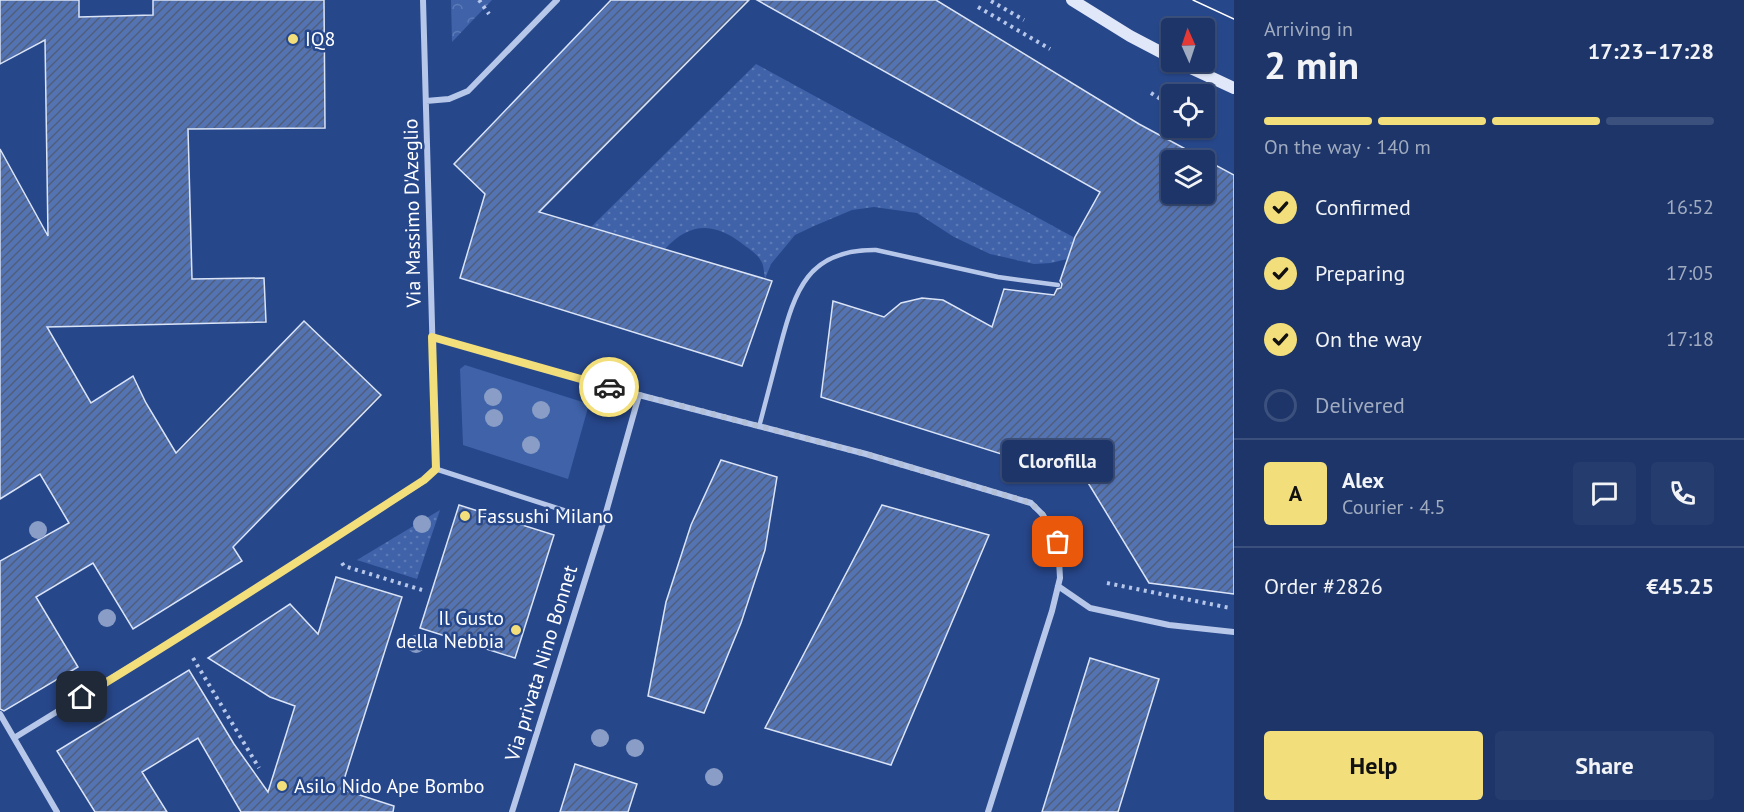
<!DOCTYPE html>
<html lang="en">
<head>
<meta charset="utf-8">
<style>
	body { margin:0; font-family:"PT Sans",sans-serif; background:#253d6e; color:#f1f3f6; height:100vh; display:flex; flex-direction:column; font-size:22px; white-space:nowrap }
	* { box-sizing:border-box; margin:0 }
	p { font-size:20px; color:#a0abc0 }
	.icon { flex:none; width:33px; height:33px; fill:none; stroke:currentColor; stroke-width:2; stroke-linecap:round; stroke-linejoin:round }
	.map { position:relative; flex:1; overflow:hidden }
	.details { display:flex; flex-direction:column; background:#1d3568; width:510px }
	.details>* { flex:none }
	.needle { width:39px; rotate:357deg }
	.controls { position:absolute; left:1161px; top:18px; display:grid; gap:12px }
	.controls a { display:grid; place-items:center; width:54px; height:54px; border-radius:6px; background:#1d3568; box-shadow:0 2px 4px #0004,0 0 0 2px #3b507c; font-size:30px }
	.pin { position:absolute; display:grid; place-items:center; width:51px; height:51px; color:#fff; margin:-26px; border-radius:12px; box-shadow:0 3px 9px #0006 }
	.courier { position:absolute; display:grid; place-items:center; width:60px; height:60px; margin:-30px; border:4px solid #f2de7b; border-radius:50%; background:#fff; color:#222; box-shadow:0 2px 8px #0007 }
	.bubble { position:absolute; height:42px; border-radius:6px; background:#1d3568; box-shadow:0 2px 4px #0004,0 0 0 2px #3b507c; font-size:20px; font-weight:800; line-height:42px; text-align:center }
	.summary em { font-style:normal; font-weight:800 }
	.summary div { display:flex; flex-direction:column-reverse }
	.summary { display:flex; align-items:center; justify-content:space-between; height:102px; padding:0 30px }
	h1 { font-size:39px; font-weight:800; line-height:45px }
	.bar { display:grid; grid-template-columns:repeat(4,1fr); gap:9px 6px; align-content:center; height:72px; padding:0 30px }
	.bar i { height:8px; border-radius:4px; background:#3b507c }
	.bar .on { background:#f2de7b }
	.bar p { grid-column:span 4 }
	.line { display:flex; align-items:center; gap:15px; padding:0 30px; border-top:2px solid #3b507c }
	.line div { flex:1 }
	.round { display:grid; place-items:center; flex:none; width:63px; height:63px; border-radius:6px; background:#253d6e }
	ol { padding:0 30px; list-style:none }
	li { display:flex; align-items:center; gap:18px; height:66px }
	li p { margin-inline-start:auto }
	li .icon { padding:6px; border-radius:50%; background:#f2de7b; color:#111; stroke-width:4 }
	li:last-child { color:#a0abc0 }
	li i { width:33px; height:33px; border:3px solid #3b507c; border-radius:50% }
	.action { display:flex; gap:12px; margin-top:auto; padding:12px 30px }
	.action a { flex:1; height:69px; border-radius:6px; background:#f2de7b; color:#111; font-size:24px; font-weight:800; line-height:69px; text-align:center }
	.action a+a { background:#253d6e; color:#f1f3f6 }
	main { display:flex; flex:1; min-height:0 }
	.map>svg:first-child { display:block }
	.grass { fill:#3f62a9 }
	.park { fill:url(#park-crowns) }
	.garden { fill:url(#garden-dots) }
	.building { fill:url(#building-hatch); stroke:#dae4f7; stroke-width:1.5; fill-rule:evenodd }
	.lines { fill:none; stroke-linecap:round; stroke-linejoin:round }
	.path { stroke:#b6c7e9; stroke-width:4; stroke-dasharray:3 4.5; stroke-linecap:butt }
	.service { stroke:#b6c7e9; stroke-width:4.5 }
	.pedestrian { stroke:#b6c7e9; stroke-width:5 }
	.minor { stroke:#b6c7e9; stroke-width:6 }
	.secondary { stroke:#e0e7f8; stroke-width:12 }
	.tram { stroke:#fff; stroke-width:1.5 }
	.tree { fill:#899dc6 }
	.done { stroke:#b3bfd6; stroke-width:6; stroke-dasharray:0 10.8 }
	.route { stroke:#f2de7b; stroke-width:8 }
	.poi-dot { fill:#f2de7b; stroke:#27478b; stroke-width:2 }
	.labels { text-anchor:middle; stroke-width:5; stroke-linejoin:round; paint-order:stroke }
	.poi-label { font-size:20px; fill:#fff; stroke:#27478b; text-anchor:start }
	.street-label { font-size:20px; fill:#fff; stroke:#27478b }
</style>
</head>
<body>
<main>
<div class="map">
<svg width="1234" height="812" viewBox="0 0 1234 812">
	<defs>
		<pattern id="park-crowns" width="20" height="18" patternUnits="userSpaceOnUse" patternTransform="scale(1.5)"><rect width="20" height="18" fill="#3f62a9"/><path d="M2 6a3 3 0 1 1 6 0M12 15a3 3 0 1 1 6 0" fill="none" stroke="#5c7ab6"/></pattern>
		<pattern id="garden-dots" width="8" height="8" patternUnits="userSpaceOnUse" patternTransform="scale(1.5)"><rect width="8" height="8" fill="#3f62a9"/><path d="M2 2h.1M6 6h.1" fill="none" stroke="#5c7ab6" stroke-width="1.8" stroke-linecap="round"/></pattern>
		<pattern id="building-hatch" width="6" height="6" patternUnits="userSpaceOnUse" patternTransform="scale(1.5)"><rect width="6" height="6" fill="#5473b3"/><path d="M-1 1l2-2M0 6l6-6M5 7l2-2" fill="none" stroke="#505e7a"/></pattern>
	</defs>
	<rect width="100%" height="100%" fill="#27478b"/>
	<path class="grass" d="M 465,365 L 589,404 L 568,479 L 463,445 L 460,369 Z"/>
	<path class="park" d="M 451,0 L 492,0 L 452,42 Z"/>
	<path class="garden" d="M 756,64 L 1075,238 L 1067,259 L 1051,263 L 1034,264 L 990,254 L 954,237 L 917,213 L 874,207 L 852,210 L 814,226 L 795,235 L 771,264 L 765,279 C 764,274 764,265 761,261 C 757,253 746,247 740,242 C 712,222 689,223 665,249 L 591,227 Z
		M 440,510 L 417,579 L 357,560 Z"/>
	<path class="building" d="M 0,0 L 79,0 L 79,17 L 153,15 L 153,0 L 324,0 L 325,128 L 188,129 L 192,279 L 264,278 L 266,322 L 47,327 L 91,403 L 133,376 L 146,403 L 176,453 L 304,321 L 381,395 L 233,547 L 242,561 L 133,629 L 93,563 L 36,597 L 78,667 L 4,711 L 0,709 L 0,561 L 69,523 L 40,474 L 0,499 L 0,149 L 48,236 L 45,40 L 0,64 Z
		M 611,0 L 749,0 L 539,212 L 772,281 L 742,366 L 460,278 L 485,194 L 454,164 Z
		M 757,0 L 936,0 L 1139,124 L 1234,175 L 1234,594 L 1149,583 L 1087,481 L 821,397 L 833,301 L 884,317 L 901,303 L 922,298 L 943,300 L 992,327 L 1004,289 L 1054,295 L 1057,289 L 1061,288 L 1062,284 L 1060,281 L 1075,237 L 1100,192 ZM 1172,160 L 1204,160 L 1204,194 L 1172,194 Z
		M 721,460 L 777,477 L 765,550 L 741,623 L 704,713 L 648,696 L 666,602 L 691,525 Z
		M 459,505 L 554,535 L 515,658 L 420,628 Z
		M 882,505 L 989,535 L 891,765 L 765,728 Z
		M 336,577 L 402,597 L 341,789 L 394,806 L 393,812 L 241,812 L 198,738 L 142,772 L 167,812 L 95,812 L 57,751 L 189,670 L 234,744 L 268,792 L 295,706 L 270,697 L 208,658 L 290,604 L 318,634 Z
		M 1090,658 L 1159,679 L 1118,812 L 1042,812 Z
		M 575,764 L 637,784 L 628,812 L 560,812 Z"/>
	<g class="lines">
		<path class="path" d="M 479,0 L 489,14
			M 991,1 L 1024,20
			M 978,7 L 1050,49
			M 1151,93 L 1172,106
			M 342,563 L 344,566 L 422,590
			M 1107,583 L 1230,608
			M 193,658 L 259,768"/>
		<path class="service" d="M 759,427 C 766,400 773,373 780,347 C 795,290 808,249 876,250 L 998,277 L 1058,285"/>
		<path class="pedestrian" d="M 436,469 L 603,523"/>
		<path class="minor" d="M 426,101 L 449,99 L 468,91 L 557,0
			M 432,337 L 639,395 L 866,454 L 1031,503 L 1043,515 L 1058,542 L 1060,578 L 1052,611 L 988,812
			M 1058,586 L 1090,608 L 1169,625 L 1234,632
			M 0,714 L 57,812
			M 14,738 L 192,629 L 425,480 L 436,469 L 423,0
			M 512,812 L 603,523 L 639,395"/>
		<path class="secondary" d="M 1072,0 L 1130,36 L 1172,58
			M 1178,62 L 1234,88"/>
		<path class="tram" d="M 1193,0 L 1234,19"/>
	</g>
	<g class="tree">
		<circle cx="493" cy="397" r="9"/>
		<circle cx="541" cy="410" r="9"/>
		<circle cx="494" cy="418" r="9"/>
		<circle cx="531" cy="445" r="9"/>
		<circle cx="422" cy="524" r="9"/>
		<circle cx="38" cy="530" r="9"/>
		<circle cx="107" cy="618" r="9"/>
		<circle cx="416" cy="644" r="9"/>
		<circle cx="600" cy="738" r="9"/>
		<circle cx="635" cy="748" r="9"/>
		<circle cx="714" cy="777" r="9"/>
	</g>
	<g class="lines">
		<path class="done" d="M 609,387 L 866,454 L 1031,503 L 1043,515 L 1058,542"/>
		<path class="route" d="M 82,697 C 198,627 311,553 424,480 L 436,469 L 432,337 L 609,387"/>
	</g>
	<g class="poi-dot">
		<circle cx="293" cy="39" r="6"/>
		<circle cx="465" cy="516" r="6"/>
		<circle cx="516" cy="630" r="6"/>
		<circle cx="282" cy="786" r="6"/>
	</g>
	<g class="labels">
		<g class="poi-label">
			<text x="305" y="46">IQ8</text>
			<text x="477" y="523">Fassushi Milano</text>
			<text x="504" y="625" text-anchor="end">Il Gusto<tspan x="504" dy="23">della Nebbia</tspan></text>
			<text x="294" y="793">Asilo Nido Ape Bombo</text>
		</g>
		<g class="street-label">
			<text transform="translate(412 213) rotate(-91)" y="7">Via Massimo D'Azeglio</text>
			<text transform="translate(541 663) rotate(-73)" y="7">Via privata Nino Bonnet</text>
		</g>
	</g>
</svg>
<div class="controls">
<a><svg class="needle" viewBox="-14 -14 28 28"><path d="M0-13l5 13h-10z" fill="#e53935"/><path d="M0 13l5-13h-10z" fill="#a0abc0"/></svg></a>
<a><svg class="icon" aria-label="locate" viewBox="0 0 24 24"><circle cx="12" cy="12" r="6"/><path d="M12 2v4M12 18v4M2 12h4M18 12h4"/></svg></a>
<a><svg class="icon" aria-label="layers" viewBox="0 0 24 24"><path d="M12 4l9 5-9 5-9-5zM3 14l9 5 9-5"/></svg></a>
</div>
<div class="pin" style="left:1058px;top:542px;background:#ea580c"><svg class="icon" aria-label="bag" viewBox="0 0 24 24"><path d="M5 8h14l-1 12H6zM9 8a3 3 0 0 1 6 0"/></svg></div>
<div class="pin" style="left:82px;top:697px;background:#1f2937"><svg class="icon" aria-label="home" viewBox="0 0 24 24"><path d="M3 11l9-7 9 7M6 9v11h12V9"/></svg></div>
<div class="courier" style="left:609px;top:387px"><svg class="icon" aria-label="car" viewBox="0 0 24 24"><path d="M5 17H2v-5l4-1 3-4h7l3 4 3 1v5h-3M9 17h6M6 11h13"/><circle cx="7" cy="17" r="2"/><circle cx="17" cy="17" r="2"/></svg></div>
<div class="bubble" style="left:1002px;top:440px;width:111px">Clorofilla</div>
</div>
<section class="details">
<div class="summary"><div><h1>2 min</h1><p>Arriving in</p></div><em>17:23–17:28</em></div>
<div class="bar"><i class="on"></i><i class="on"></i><i class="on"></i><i></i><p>On the way · 140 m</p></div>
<ol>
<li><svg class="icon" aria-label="check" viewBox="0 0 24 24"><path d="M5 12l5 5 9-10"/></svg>Confirmed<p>16:52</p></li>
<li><svg class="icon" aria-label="check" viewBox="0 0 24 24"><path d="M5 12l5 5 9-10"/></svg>Preparing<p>17:05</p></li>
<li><svg class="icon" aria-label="check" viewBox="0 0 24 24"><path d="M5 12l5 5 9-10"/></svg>On the way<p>17:18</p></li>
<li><i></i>Delivered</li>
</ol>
<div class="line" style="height:108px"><b class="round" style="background:#f2de7b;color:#111">A</b><div><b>Alex</b><p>Courier · 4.5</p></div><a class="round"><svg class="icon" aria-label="chat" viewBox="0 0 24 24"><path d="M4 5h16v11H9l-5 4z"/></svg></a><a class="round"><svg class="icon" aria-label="phone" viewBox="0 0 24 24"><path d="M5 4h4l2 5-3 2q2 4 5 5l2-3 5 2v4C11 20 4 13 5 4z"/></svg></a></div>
<div class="line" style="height:78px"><div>Order #2826</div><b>€45.25</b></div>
<div class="action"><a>Help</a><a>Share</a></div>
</section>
</main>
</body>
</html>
